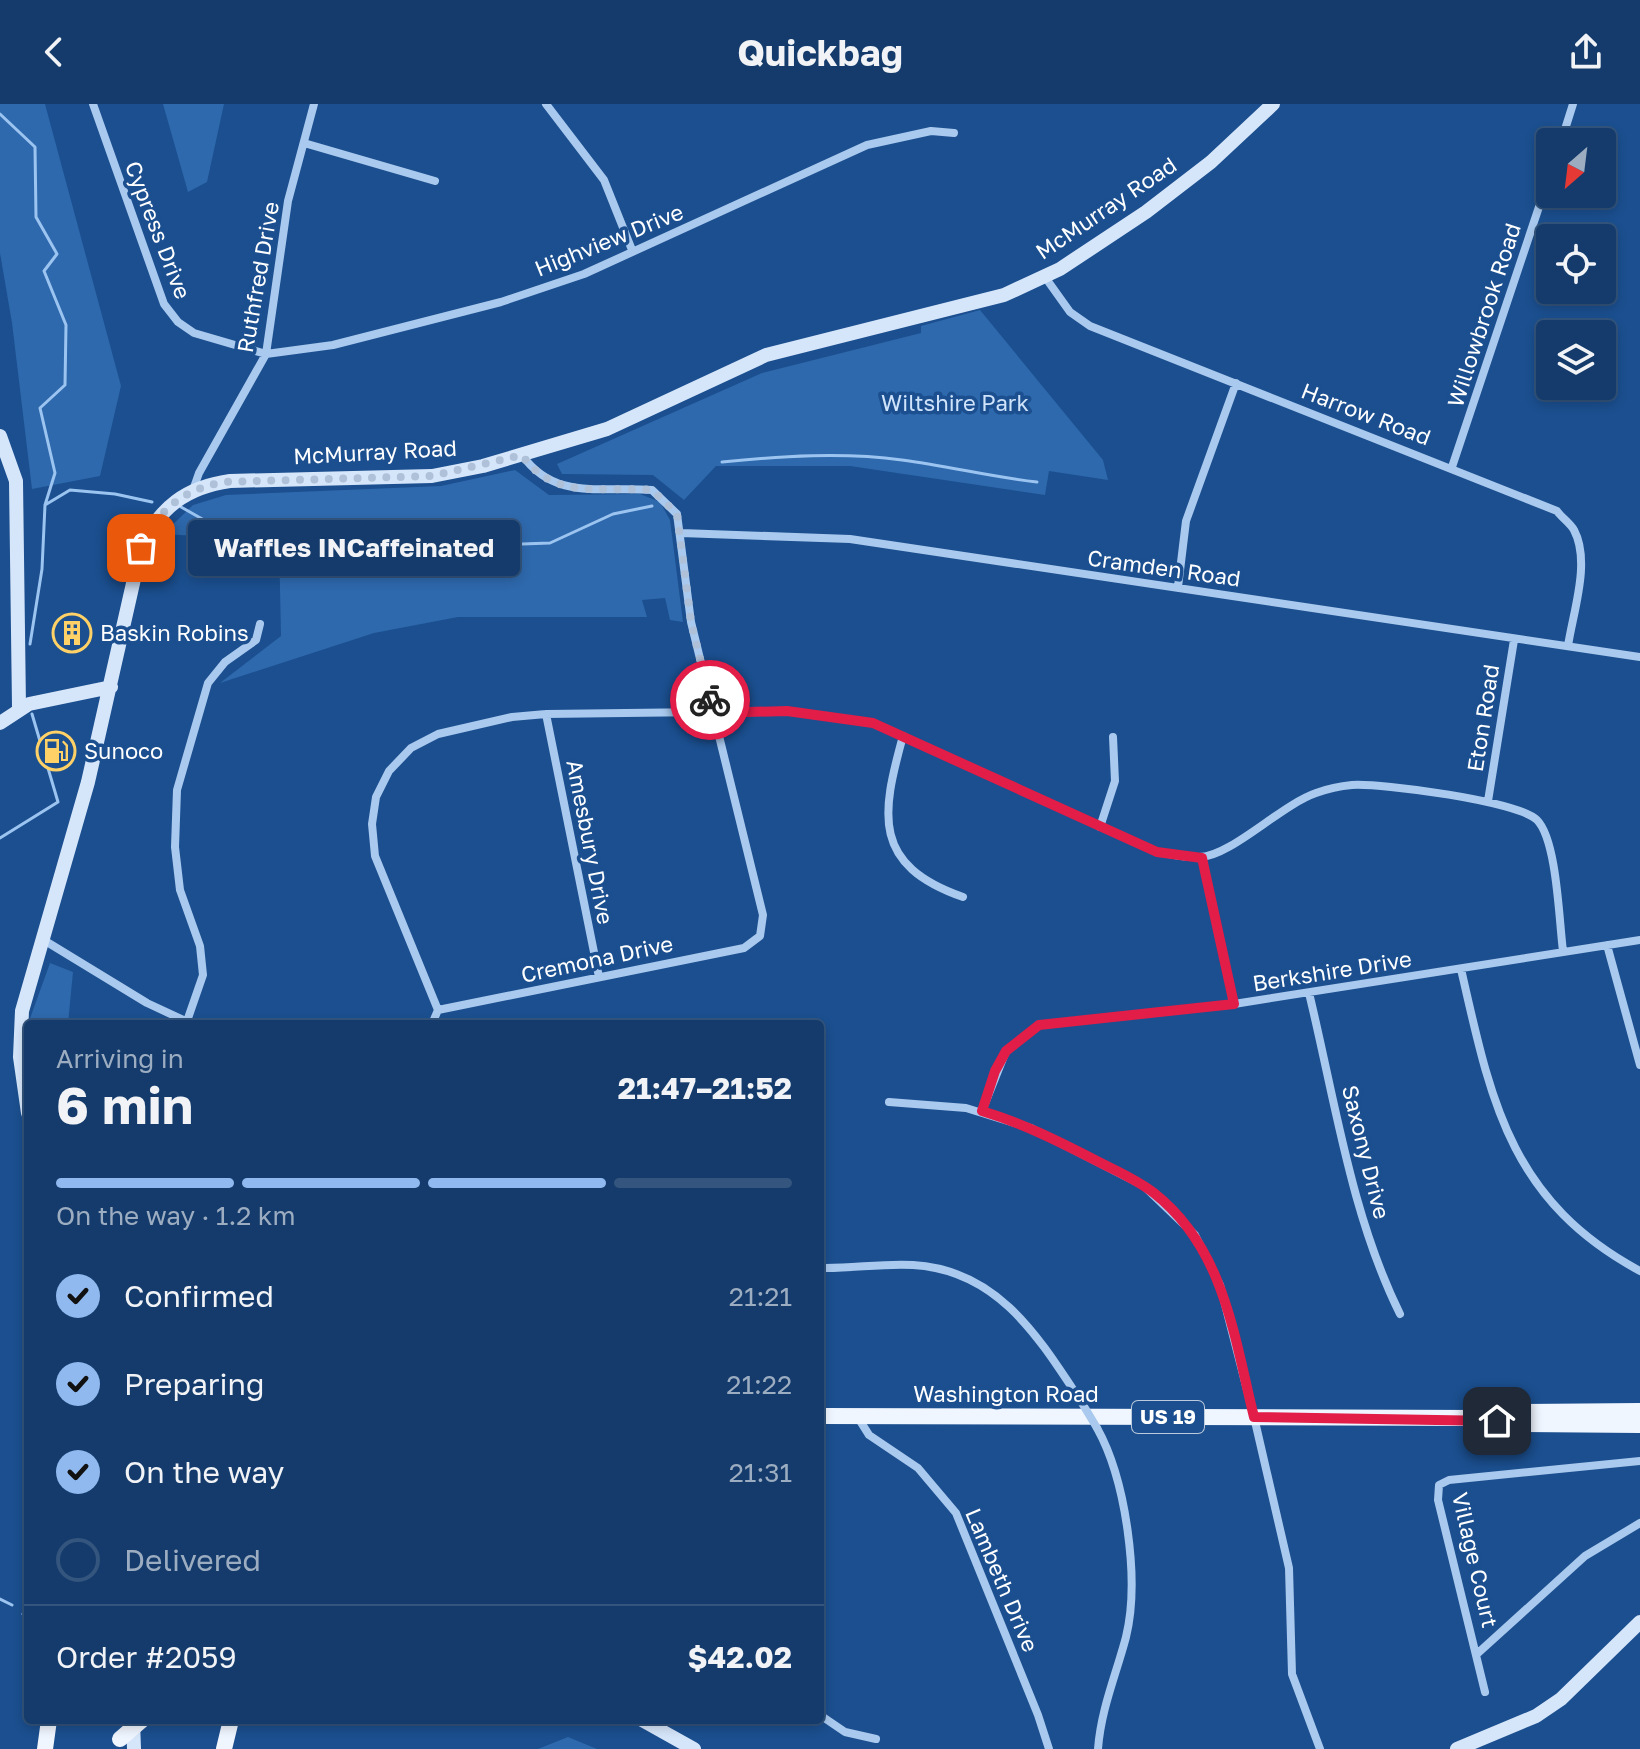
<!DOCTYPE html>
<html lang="en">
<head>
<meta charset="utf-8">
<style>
	body { margin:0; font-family:"Golos Text",sans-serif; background:#214673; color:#f1f3f6; height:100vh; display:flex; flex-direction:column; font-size:30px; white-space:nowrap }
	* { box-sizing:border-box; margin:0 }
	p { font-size:26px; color:#9dadc1 }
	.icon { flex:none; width:44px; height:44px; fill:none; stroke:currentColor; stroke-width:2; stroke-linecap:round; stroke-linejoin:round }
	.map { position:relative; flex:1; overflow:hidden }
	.drawer { position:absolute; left:24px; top:916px; width:800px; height:704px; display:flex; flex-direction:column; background:#143b6b; border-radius:8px; box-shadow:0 4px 12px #0003,0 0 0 2px #33557e }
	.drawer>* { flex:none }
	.needle { width:52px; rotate:208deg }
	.tools { position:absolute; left:1536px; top:24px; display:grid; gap:16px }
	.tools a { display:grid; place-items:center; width:80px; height:80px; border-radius:8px; background:#143b6b; box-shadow:0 4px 12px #0003,0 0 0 2px #33557e; font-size:40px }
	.pin { position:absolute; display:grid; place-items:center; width:68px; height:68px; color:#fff; margin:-34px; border-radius:16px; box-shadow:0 4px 12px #0006 }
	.courier { position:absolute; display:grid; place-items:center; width:80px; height:80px; margin:-40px; border:6px solid #e11d48; border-radius:50%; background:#fff; color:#222; box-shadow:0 2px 10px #0007 }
	.bubble { position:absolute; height:56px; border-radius:8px; background:#143b6b; box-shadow:0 4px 12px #0003,0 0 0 2px #33557e; font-size:26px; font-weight:700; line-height:56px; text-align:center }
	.head em { font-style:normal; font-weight:700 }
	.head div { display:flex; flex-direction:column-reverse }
	.head { display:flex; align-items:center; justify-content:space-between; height:136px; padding:0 32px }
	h1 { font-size:52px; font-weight:700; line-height:60px }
	.bar { display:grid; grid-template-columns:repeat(4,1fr); gap:12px 8px; align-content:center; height:96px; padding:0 32px }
	.bar i { height:10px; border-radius:6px; background:#33557e }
	.bar .active { background:#90b9f0 }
	.bar p { grid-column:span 4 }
	.line { display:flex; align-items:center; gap:20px; padding:0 32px; border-top:2px solid #33557e }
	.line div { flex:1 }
	ol { padding:0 32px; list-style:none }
	li { display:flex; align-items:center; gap:24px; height:88px }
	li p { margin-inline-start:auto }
	li .icon { padding:8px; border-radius:50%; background:#90b9f0; color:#111; stroke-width:4 }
	li:last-child { color:#9dadc1 }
	li i { width:44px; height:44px; border:4px solid #33557e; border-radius:50% }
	header { display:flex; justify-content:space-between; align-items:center; height:104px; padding:0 32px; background:#143b6b; font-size:36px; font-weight:700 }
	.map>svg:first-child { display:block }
	.green { fill:#2e69ad }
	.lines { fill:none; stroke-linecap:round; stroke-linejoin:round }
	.stream { stroke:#9cc4f0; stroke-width:3 }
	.street { stroke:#a9c9ee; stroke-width:8 }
	.secondary { stroke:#d6e6fa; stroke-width:14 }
	.primary { stroke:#f0f6ff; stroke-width:16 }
	.street-bridge { stroke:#a9c9ee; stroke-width:8 }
	.primary-bridge { stroke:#f0f6ff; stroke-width:16 }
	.done { stroke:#afc1d8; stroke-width:8; stroke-dasharray:0 14.4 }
	.route { stroke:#e11d48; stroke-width:10 }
	.labels { text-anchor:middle; stroke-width:7; stroke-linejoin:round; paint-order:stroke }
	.shield { fill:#1b4f8f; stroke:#bbcadd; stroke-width:2 }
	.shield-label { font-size:20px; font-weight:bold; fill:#fff }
	.street-label { font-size:22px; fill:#fff; stroke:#1b4f8f }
	.park-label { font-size:22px; fill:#cfe3fa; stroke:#1b4f8f }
	.poi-label { font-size:22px; fill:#fff; stroke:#1b4f8f; text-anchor:start }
</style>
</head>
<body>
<header><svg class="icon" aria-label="back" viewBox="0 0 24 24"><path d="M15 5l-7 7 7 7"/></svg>Quickbag<svg class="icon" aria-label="share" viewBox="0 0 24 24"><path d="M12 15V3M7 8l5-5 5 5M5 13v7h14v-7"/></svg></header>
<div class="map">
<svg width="1640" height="1645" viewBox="0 0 1640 1645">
	<rect width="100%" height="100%" fill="#1b4f8f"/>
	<path class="green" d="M 0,0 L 45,0 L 121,282 L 100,372 L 32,385 L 12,219 L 0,149 Z
		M 163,0 L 224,0 L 207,78 L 188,88 Z
		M 980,206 L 1103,356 L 1108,376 L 1049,367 L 1045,391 L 850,362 L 716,362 L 684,396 L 653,371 L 562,370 L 557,360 L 762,269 L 921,229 L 921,222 Z
		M 515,366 L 549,391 L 640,390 L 660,398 L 670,416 L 683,518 L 670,516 L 665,494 L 642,496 L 647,513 L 458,513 L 374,529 L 220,579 L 281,532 L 279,437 L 163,430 L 193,401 L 226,391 L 441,382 Z
		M 50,859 L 73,868 L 68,920 L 28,920 Z
		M 568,1633 L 597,1645 L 538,1645 Z"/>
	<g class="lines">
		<path class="stream" d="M 0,10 L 35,43 L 36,113 L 57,150 L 44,167 L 66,221 L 65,281 L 40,304 L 55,369 L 45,401 L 42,465 L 30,540
			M 722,358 C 781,352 843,348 902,356 C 948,362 992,373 1037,378
			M 45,401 L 70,386 L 115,390 L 152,398
			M 181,403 L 234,433 L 298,425 L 370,434 L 400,424 L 427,422 L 462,442 L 550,439 L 613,410 L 652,402
			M 0,734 L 58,698 L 32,610
			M 0,1495 L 12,1501
			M 23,1510 L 28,1516"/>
		<path class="street" d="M 93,0 L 164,200 L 178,218 L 194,229 L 266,250 L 333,241 L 501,198 L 584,170 L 867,41 L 931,27 L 954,29
			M 546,0 L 604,76 L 632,146
			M 1561,38 L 1573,0
			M 304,39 L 435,77
			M 1045,173 L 1070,208 L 1090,222 L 1557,407 C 1562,414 1570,419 1574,426 C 1591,458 1573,508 1568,542
			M 1452,363 L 1550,70
			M 193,386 L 199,369 L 266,250 L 288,97 L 314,0
			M 681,429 L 850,435 L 1640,553
			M 1178,483 L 1186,417 L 1236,279
			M 546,610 L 599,873
			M 903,632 C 881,711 872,761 963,793
			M 1488,697 L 1514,536
			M 1100,723 L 1115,677 L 1113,633
			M 1202,754 L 1234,900
			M 42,835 L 147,899 L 192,920
			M 1607,841 L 1640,961
			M 1461,865 C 1491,997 1510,1097 1640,1167
			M 1309,889 C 1335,996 1351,1111 1400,1210
			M 438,906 L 744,844 L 760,832 L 763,811 L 691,518 L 677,410 L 652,386 C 601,382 555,397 522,351
			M 186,920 L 203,871 L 200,842 L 180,786 L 175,743 L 177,686 L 208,579 L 225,558 L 256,536 L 260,520
			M 432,920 L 438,906 L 375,752 L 372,720 L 376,693 L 389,667 L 411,644 L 438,630 L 512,613 L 546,610 L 787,607 L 873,619 L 1157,748 C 1171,750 1186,754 1200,753 C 1231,752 1281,701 1316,689 C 1327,685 1341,682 1352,681 C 1382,679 1518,697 1537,716 C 1557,736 1559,817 1563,847
			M 889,998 L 966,1004 L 1031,1024 L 1144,1082 L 1195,1131 L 1220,1181 L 1254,1313 L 1289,1464 L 1292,1570 L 1320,1645
			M 982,1007 L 1006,947 L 1039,921 L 1234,900 L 1640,836
			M 820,1164 C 851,1165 882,1159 913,1161 C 999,1166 1039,1234 1082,1299
			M 857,1312 L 869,1331 L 918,1364 L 956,1409 L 1038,1611 L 1049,1645
			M 1097,1324 C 1126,1376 1140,1476 1126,1533 C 1116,1571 1101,1605 1098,1645
			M 1478,1549 L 1585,1452 L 1640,1419
			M 1485,1588 L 1438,1396 L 1439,1381 L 1449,1376 L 1640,1357
			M 820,1611 L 845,1628 L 876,1635"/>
		<path class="secondary" d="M 0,332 L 16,377 L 19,603
			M 0,619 L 29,600 L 111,583
			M 28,1009 L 20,953 L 22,907 L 88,678 L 141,444 C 159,403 187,383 230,377 L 432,372 L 483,362 L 607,325 L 766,251 L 1004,191 L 1060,165 L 1146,108 L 1211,58 L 1273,0
			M 642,1616 L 694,1645
			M 133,1617 L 134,1645
			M 1457,1645 L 1536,1612 L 1561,1595 L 1640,1518"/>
		<path class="primary" d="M 820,1312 L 1479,1314 L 1515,1320 L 1640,1321
			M 1493,1312 L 1517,1308 L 1640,1307
			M 45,1645 L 49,1616
			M 224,1645 L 231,1616"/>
		<path class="street-bridge" d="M 1082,1299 L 1097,1324"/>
		<path class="primary-bridge" d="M 120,1635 L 142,1616"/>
	</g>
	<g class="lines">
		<path class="done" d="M 141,444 C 157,406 183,386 223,378 L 432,372 L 522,351 C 554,397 601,382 652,386 L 677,410 L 691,518 L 710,596"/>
		<path class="route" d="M 710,596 L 713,609 L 787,607 L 873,619 L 1157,748 L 1202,754 L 1234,900 L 1039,921 L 1006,947 L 995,967 L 982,1007 C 1022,1019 1058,1037 1095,1056 C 1114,1066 1136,1075 1154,1089 C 1224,1144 1234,1232 1254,1313 L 1497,1317"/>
	</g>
	<defs>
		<symbol id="building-ring" viewBox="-11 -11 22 22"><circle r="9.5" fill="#1b4f8f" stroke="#ffd166" stroke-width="1.5"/><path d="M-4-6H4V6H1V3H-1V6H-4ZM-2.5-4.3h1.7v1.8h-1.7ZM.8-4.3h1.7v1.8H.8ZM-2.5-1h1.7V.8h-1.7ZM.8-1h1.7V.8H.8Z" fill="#ffd166"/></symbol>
		<symbol id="fuel-ring" viewBox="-11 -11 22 22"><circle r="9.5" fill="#1b4f8f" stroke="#ffd166" stroke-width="1.5"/><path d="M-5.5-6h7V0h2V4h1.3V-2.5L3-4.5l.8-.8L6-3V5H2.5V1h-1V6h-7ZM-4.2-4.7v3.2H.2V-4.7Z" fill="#ffd166"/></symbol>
	</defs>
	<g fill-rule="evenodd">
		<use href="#building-ring" x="50" y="507" width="44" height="44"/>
		<use href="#fuel-ring" x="34" y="625" width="44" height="44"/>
	</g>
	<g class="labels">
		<rect class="shield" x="1132" y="1297" width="72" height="32" rx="6"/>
		<g class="shield-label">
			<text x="1168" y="1320">US 19</text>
		</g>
		<g class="street-label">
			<text transform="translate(1106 104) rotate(-34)" y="8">McMurray Road</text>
			<text transform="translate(158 126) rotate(69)" y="8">Cypress Drive</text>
			<text transform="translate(609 136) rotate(-22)" y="8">Highview Drive</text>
			<text transform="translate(258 173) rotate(-80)" y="8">Ruthfred Drive</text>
			<text transform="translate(1484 211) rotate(-72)" y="8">Willowbrook Road</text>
			<text transform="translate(1366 310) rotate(21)" y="8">Harrow Road</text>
			<text transform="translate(375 348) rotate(-3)" y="8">McMurray Road</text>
			<text transform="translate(1164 464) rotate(8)" y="8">Cramden Road</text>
			<text transform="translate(1483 614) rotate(-81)" y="8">Eton Road</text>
			<text transform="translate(590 738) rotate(79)" y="8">Amesbury Drive</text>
			<text transform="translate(597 855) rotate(-12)" y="8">Cremona Drive</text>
			<text transform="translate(1332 867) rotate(-9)" y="8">Berkshire Drive</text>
			<text transform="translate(1366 1048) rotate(76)" y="8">Saxony Drive</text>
			<text x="1006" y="1298">Washington Road</text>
			<text transform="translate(1475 1456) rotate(77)" y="8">Village Court</text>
			<text transform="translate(1002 1476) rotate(67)" y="8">Lambeth Drive</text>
		</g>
		<g class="park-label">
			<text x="955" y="307">Wiltshire Park</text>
		</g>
		<g class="poi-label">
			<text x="100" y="537">Baskin Robins</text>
			<text x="84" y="655">Sunoco</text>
		</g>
	</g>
</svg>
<div class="tools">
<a><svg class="needle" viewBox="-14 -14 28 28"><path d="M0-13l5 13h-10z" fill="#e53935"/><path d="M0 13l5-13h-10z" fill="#9dadc1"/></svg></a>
<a><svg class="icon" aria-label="locate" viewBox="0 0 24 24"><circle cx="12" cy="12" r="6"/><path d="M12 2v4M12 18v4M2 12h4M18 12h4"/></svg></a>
<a><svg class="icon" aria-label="layers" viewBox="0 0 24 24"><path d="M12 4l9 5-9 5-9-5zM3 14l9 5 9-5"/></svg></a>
</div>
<div class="pin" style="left:141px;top:444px;background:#ea580c"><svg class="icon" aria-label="bag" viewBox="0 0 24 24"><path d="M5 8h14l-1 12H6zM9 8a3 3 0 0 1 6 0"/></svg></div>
<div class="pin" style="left:1497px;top:1317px;background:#1f2937"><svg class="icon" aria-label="home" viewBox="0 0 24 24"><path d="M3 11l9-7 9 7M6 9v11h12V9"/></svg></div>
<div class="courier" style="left:710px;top:596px"><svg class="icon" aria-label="bike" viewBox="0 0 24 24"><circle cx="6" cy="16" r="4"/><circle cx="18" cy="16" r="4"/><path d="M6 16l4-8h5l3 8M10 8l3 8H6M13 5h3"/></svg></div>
<div class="bubble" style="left:188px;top:416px;width:332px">Waffles INCaffeinated</div>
<section class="drawer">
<div class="head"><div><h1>6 min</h1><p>Arriving in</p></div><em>21:47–21:52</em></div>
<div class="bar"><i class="active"></i><i class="active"></i><i class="active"></i><i></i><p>On the way · 1.2 km</p></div>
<ol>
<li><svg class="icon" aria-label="check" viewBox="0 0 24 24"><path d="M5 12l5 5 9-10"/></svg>Confirmed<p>21:21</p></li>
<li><svg class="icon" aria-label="check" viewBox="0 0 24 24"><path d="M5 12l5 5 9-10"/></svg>Preparing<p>21:22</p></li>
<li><svg class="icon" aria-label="check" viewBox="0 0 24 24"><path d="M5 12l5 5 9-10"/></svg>On the way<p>21:31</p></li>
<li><i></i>Delivered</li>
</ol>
<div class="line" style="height:104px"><div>Order #2059</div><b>$42.02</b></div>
</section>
</div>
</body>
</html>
